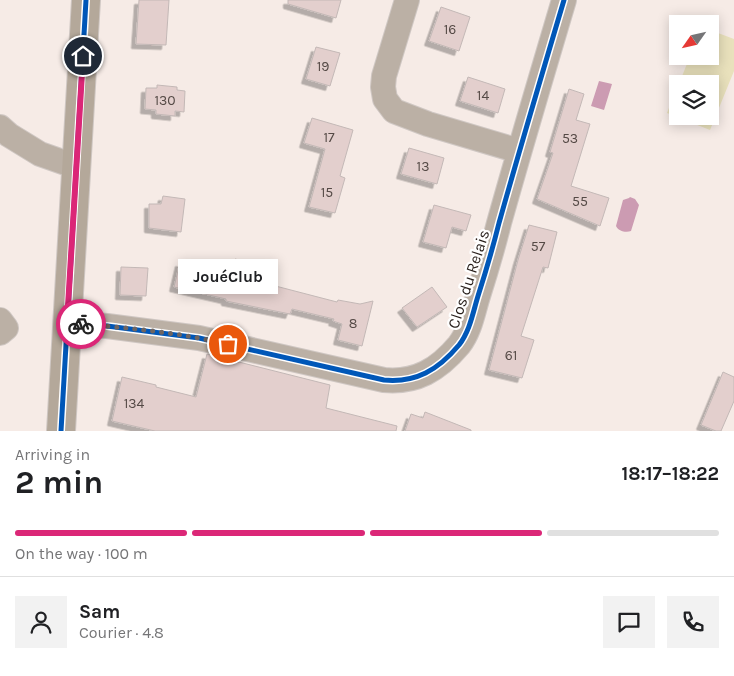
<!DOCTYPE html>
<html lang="en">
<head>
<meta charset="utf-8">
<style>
	body { margin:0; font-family:Karla,sans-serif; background:#f2f2f2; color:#202124; height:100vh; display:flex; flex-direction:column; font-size:19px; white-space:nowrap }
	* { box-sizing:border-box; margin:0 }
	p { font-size:16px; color:#757577 }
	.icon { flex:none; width:28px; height:28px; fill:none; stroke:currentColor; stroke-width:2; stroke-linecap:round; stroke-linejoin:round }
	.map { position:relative; height:431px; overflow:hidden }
	.drawer { display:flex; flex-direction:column; background:#fff; flex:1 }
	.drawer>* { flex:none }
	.needle { width:32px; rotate:236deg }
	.controls { position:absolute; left:669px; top:15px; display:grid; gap:10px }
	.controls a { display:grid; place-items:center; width:50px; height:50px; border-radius:0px; background:#fff; box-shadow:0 2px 12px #0003; font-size:25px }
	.pin { position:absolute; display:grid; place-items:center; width:42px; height:42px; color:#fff; margin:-21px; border:2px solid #fff; border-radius:50%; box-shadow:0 1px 5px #0007 }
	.courier { position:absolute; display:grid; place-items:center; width:50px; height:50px; margin:-25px; border:4px solid #db2777; border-radius:50%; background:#fff; color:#222; box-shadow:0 1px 6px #0007 }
	.bubble { position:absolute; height:35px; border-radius:0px; background:#fff; box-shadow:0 2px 12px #0003; font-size:16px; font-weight:700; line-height:35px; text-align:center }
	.summary em { font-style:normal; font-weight:700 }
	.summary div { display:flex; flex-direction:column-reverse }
	.summary { display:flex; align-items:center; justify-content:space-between; height:85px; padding:0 15px }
	h1 { font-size:32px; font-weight:700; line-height:38px }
	.bar { display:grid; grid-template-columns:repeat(4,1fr); gap:8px 5px; align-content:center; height:60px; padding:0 15px }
	.bar i { height:6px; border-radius:4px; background:#e0e0e0 }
	.bar .active { background:#db2777 }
	.bar p { grid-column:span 4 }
	.line { display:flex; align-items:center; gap:12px; padding:0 15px; border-top:1px solid #e0e0e0 }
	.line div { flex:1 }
	.round { display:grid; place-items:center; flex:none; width:52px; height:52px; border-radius:0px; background:#f2f2f2 }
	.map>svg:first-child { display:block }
	.green { fill:#e9e1bc }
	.water { fill:#cc9bb2 }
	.building { fill:#e3cfcd; stroke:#c3b8b6; filter:url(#shadow) }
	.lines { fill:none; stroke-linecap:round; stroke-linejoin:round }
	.minor-casing { stroke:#cfc7c3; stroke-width:26 }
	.major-casing { stroke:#cfc7c3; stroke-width:30 }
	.minor { stroke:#bbb0a5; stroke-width:24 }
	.major { stroke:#b4a89a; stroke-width:28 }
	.cycleway-casing { stroke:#fff; stroke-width:8 }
	.cycleway { stroke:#0057b8; stroke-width:5 }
	.done { stroke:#6f6561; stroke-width:5; stroke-dasharray:0 9 }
	.route { stroke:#db2777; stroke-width:6 }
	.labels { text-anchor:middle; stroke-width:4.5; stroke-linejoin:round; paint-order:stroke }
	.number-label { font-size:14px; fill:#554a46 }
	.street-label { font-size:16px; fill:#261d19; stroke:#fff }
</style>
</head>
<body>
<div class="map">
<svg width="734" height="431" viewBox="0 0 734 431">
	<defs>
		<filter id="shadow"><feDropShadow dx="-4.5" dy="4.5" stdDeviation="0" flood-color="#0004"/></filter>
	</defs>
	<rect width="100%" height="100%" fill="#f6ebe6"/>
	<path class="green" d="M 710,30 L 734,39 L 734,71 L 710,130 L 667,113 L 677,87 L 678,116 L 710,116 L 710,84 L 679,84 L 690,56 L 710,56 Z"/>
	<path class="water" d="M 599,81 L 612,84 L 604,110 L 591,106 Z
		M 630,197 L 635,199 L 639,205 L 631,231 C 626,233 618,231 616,226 L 623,200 L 629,198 Z"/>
	<path class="building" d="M 139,0 L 169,0 L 166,45 L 136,44 Z
		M 288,0 L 341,0 L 336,18 L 288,4 Z
		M 441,7 L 470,17 L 459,51 L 429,41 Z
		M 316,47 L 340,53 L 330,86 L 306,79 Z
		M 468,77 L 505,89 L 498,113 L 460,101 Z
		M 157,85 L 177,87 L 177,90 L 185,91 L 184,112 L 175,111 L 175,116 L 156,114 L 156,110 L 145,109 L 146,88 L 157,88 Z
		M 569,89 L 584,94 L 576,120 L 590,124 L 571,186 L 609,198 L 600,226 L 537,199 L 553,153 L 550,152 Z
		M 312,118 L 353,130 L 340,176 L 345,178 L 335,213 L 309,207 L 325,149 L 304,143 Z
		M 409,148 L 444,158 L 437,184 L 401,174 Z
		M 163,196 L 185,199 L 181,232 L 149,228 L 149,204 L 161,204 Z
		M 434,205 L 471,215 L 466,231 L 452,227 L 446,248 L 423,242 Z
		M 529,225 L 557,232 L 548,268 L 543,267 L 521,336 L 534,340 L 522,378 L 489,370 L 518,260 Z
		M 235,259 L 268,267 L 264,283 L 337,302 L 338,300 L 360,304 L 373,301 L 362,346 L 338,340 L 342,324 L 333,321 L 334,319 L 292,309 L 290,314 L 226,301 L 226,299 L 174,287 L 180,262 L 231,275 Z
		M 121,267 L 148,268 L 146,296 L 120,295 Z
		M 432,287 L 447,307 L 417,327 L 402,308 Z
		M 207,354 L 330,385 L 326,408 L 397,426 L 396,431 L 155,431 L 112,421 L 122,377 L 156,385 L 156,387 L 196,397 Z
		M 723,372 L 734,377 L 734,401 L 721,431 L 716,431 L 701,425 Z
		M 425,412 L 471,430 L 471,431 L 405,431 L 411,414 L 423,418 Z"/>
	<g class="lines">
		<defs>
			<path id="minor" d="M 407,0 L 384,76 L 383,87 L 385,99 L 394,111 L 428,124 L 519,151
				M 0,127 L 9,135 L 40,154 L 77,167
				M 0,320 L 6,328 L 0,333
				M 67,323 L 107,326 L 199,338 L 384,380 C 416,383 438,370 459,345 C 470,331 473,312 478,296 C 486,271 493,247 499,223 C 520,148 542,74 564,0"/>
			<path id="major" d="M 61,431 L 86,0"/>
		</defs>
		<use href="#minor" class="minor-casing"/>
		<use href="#major" class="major-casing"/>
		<use href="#minor" class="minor"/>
		<use href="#major" class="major"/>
		<defs>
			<path id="cycleway" d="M 67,323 L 107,326 L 199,338 L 384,380 C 416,383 438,370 459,345 C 470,331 473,312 478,296 C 486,271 493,247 499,223 C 520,148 542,74 564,0
				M 61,431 L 86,0"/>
		</defs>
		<use href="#cycleway" class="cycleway-casing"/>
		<use href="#cycleway" class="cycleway"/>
	</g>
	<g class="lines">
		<path class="done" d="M 81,324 C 130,328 180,333 228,344"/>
		<path class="route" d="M 81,324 L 67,323 L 83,56"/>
	</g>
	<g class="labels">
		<g class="number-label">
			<text x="450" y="34">16</text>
			<text x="323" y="71">19</text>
			<text x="483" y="100">14</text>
			<text x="165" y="105">130</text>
			<text x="329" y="142">17</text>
			<text x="570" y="143">53</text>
			<text x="423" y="171">13</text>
			<text x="327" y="197">15</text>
			<text x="580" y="206">55</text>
			<text x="538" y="251">57</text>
			<text x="353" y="328">8</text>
			<text x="511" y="360">61</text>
			<text x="134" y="408">134</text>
		</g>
		<g class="street-label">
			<text transform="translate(468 279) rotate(-72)" y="6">Clos du Relais</text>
		</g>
	</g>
</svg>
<div class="controls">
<a><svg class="needle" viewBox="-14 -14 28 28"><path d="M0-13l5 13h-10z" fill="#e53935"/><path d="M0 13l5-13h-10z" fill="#757577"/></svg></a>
<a><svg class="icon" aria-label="layers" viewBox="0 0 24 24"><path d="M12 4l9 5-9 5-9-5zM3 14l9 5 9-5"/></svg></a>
</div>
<div class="pin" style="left:228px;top:344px;background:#ea580c"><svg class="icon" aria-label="bag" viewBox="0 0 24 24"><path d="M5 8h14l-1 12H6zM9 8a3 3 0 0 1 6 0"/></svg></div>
<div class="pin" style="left:83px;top:56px;background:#1f2937"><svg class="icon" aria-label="home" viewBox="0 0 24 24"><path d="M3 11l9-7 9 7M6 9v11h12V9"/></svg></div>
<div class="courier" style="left:81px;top:324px"><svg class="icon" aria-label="bike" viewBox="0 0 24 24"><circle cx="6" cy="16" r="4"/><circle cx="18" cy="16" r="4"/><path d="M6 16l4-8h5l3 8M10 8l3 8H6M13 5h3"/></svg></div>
<div class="bubble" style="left:178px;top:259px;width:100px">JouéClub</div>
</div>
<section class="drawer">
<div class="summary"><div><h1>2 min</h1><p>Arriving in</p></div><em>18:17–18:22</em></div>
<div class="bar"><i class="active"></i><i class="active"></i><i class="active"></i><i></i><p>On the way · 100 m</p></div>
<div class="line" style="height:90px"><a class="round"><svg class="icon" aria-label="person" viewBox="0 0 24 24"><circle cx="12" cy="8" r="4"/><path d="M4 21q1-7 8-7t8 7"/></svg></a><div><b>Sam</b><p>Courier · 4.8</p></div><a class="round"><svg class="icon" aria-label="chat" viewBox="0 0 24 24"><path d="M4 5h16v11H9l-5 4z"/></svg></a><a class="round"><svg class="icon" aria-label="phone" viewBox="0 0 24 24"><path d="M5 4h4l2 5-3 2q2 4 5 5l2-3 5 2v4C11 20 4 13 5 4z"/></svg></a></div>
</section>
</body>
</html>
